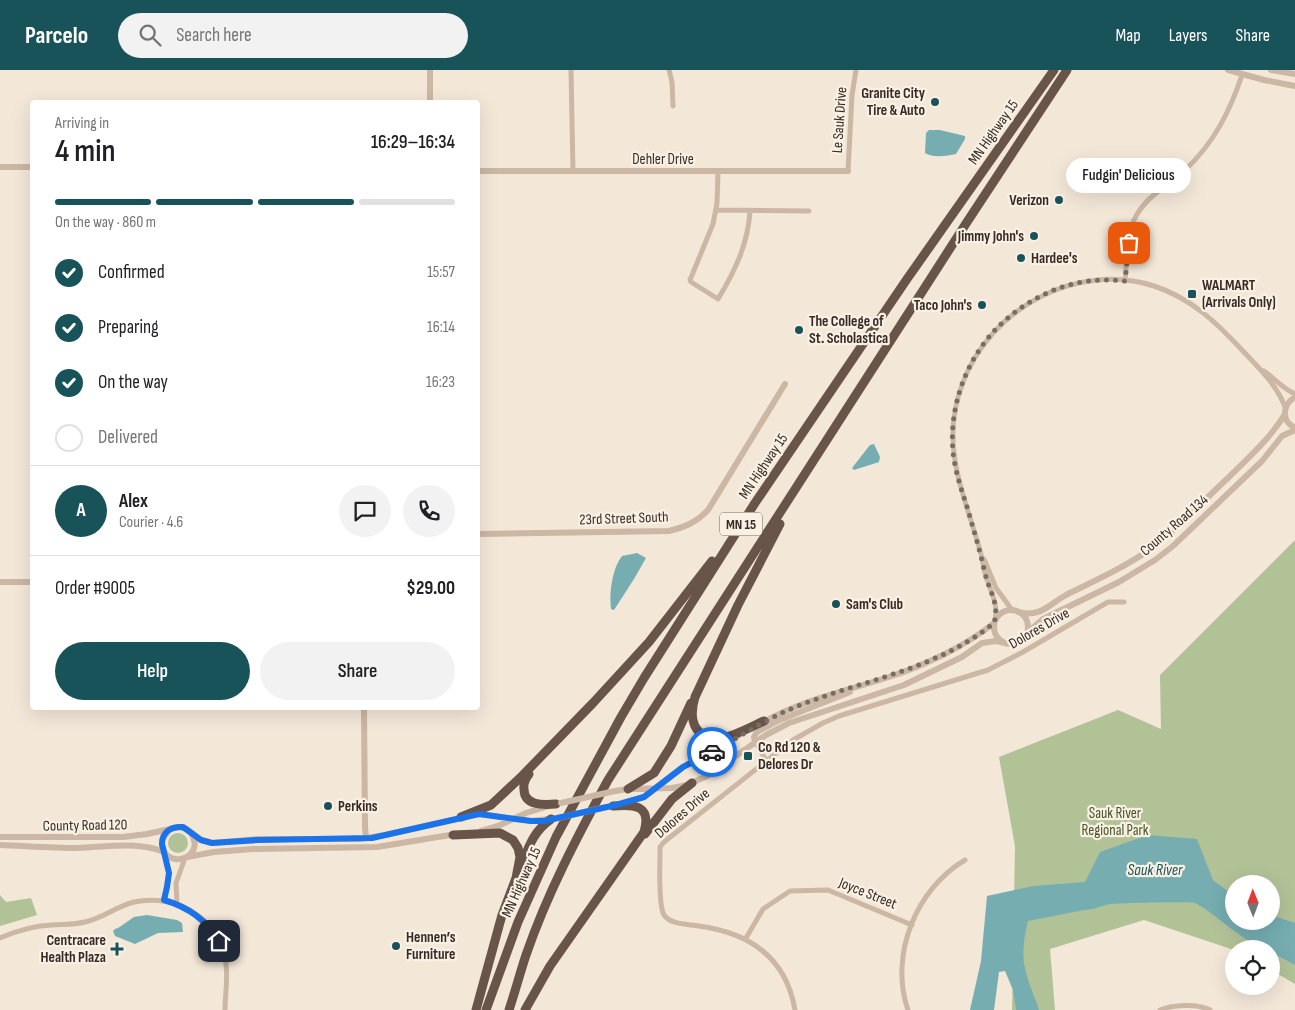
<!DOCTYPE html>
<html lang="en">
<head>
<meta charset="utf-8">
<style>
	body { margin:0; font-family:"Sofia Sans Condensed",sans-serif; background:#f2f2f2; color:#202124; height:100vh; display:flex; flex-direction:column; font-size:19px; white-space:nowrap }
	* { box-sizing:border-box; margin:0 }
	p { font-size:16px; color:#757577 }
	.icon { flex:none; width:28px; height:28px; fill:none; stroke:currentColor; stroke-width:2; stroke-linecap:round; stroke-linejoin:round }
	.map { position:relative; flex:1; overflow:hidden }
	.panel { position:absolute; left:30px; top:30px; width:450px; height:610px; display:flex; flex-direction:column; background:#fff; border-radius:5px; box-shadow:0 5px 20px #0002 }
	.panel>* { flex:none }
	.needle { width:32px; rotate:359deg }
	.tools { position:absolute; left:1225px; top:805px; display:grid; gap:10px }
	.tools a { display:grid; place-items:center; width:55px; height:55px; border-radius:50%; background:#fff; box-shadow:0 5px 20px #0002; font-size:25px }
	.pin { position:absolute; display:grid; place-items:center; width:42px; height:42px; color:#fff; margin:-21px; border-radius:10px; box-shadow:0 2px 8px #0006 }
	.courier { position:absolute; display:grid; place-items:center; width:50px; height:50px; margin:-25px; border:4px solid #1a73e8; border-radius:50%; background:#fff; color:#222; box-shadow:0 1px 6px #0007 }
	.bubble { position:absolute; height:35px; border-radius:18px; background:#fff; box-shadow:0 5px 20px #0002; font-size:16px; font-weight:600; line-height:35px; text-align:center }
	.overview em { font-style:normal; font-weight:600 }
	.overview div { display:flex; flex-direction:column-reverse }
	.overview { display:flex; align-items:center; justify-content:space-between; height:85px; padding:0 25px }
	h1 { font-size:32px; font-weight:600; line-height:38px }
	.bar { display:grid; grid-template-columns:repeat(4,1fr); gap:8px 5px; align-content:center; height:60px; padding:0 25px }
	.bar i { height:6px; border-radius:4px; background:#e0e0e0 }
	.bar .active { background:#19535a }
	.bar p { grid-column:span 4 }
	.line { display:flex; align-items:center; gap:12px; padding:0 25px; border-top:1px solid #e0e0e0 }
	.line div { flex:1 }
	.round { display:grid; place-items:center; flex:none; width:52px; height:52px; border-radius:26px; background:#f2f2f2 }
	ol { padding:0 25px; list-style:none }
	li { display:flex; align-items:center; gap:15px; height:55px }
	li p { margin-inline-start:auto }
	li .icon { padding:5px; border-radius:50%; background:#19535a; color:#fff; stroke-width:4 }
	li:last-child { color:#757577 }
	li i { width:28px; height:28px; border:2px solid #e0e0e0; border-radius:50% }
	.action { display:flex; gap:10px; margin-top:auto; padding:10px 25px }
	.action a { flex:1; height:58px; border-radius:30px; background:#19535a; color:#fff; font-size:20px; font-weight:600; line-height:58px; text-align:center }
	.action a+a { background:#f2f2f2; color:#202124 }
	header { display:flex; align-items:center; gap:30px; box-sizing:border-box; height:70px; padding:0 25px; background:#19535a; color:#fff }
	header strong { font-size:24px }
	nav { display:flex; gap:28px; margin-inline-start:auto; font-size:18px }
	.search { width:350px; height:45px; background:#f2f2f2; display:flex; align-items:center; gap:12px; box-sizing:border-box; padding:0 18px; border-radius:28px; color:#757577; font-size:19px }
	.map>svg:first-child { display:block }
	.green { fill:#b2c297; fill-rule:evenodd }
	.water { fill:#75adb1 }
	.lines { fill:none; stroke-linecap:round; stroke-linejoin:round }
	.minor { stroke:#cbb7a3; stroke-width:5 }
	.tertiary { stroke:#cbb7a3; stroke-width:6 }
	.trunk { stroke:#685449; stroke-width:9 }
	.tertiary-bridge { stroke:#cbb7a3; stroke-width:6 }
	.done { stroke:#786d64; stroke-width:5; stroke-dasharray:0 9 }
	.route { stroke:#1a73e8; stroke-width:6 }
	.poi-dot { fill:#19535a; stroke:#faf1e4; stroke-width:2 }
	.labels { text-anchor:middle; stroke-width:4.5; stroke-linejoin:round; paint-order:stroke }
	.shield { fill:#faf1e4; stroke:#71665f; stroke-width:1 }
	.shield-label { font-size:14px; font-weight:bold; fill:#362b26 }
	.poi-label { font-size:15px; font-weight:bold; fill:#362b26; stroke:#faf1e4; text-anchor:start }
	.street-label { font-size:15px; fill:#362b26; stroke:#faf1e4 }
	.park-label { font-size:15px; fill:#435628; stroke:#faf1e4 }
	.water-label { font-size:16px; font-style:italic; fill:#19535a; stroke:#faf1e4 }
</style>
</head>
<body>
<header>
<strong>Parcelo</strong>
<div class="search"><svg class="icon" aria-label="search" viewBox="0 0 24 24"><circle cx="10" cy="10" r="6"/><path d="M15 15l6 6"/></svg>Search here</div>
<nav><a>Map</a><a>Layers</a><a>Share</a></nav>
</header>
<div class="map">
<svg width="1295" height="940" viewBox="0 0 1295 940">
	<rect width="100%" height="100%" fill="#f3e7d8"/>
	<path class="green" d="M 1295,470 L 1295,914 L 1271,900 L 1271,879 L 1234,879 L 1234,880 L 1144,850 L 1050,879 L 1055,940 L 1012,940 L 1015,776 L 999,687 L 1118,640 L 1161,659 L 1160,605 ZM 1234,814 L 1271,814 L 1271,851 L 1234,851 Z
		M168 773a10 10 0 1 1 20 0a10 10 0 1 1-20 0Z
		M 0,825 L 6,832 L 31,828 L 37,845 L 0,856 Z"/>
	<path class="water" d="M 929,60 L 940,60 L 965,66 L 965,69 L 956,84 C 947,86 933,88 925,83 L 926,63 Z
		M 874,374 L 880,387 L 879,392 L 854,400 L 852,398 L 870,375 Z
		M 637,483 L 646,488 L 634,509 L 614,540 L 611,539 C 609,523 612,499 622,486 Z
		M 1148,765 L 1197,769 L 1213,810 L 1234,826 L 1234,851 L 1271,851 L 1271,845 L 1295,853 L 1295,895 L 1271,882 L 1271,879 C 1249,879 1216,843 1195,833 C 1191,831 1117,833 1110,834 C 1101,836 1093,840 1084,840 L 1028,851 C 1024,867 1021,886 1026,902 C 1029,915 1035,927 1039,940 L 1016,940 L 1013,920 L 1005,901 L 999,902 L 994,940 L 970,940 L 981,891 L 987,826 L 1033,816 L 1085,812 L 1100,782 Z
		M 147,845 L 177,850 L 182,853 L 183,862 L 158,863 L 135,874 L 115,866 L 113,861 L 115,859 L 118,858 L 134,847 Z"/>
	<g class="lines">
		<path class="minor" d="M 571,0 L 573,101
			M 669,0 L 672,12 L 673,36
			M 848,101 L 852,25 L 856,0
			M 718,102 L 717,133 L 713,154 L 690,210 L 691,212 L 718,229 C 735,201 748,174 750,141
			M 716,140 L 809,141
			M 1125,211 C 1127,192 1126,168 1134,150 C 1145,126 1167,117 1185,100 C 1214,73 1230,41 1242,5
			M 1264,301 C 1274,308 1283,319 1295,324
			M 984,489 L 996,518 L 1012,540
			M 995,550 C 999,533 989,519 985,503 C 983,497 983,490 981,484 C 965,425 939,377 962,315 C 989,239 1076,191 1154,216 C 1191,228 1217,253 1242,280 C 1258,297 1277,315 1285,337
			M 755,672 L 766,690
			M 164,830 L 169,803 L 165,784
			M 177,834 L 176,813 L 185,788
			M 0,868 C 16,861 33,856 51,855 C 63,854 74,855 85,852 C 103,848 117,836 134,832 C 177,823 221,849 226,894 C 228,910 225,925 225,940
			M 746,868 L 763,839 L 790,821 L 828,820 L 912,855
			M 795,940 C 786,887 750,863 699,856 C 688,854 671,855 664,845 C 658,835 660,796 660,783 L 660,777 L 664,772 L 793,670 L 823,653 L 839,646 L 988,600 L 1023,582 L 1108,532 L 1124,532
			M 908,940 C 889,885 916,819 965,790
			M 1160,940 C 1173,935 1197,933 1210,940"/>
		<path class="tertiary" d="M 430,0 L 430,32
			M 1228,0 L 1264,10 L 1295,16
			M 1271,0 L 1295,4
			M 0,97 L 32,97
			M 478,101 L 848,101
			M 1295,327 C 1282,335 1281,351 1295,358
			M 478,464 L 669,461 C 685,457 697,452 708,440 L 785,314
			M 0,512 L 32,512
			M994 557a17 17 0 1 1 34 0a17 17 0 1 1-34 0Z
			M 1018,542 C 1040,548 1048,535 1066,525 C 1096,510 1126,497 1153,477 C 1180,457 1204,430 1229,407 C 1249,387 1270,369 1285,344
			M 1027,563 L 1043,549 L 1119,512 L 1155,490 L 1173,476 L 1262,391 L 1282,366 L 1295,360
			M 364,638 L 365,757 L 366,768
			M 762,653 C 801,630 846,621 889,607 C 923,596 966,576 994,553
			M 755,672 L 754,667 L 757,662 L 777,651 L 850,622
			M 615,721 L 628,719 L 672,718 L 687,715 L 707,706 L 766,665 L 789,653 L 904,615 L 962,587 L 982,573 L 996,571 L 1005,573
			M 623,733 L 644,727 L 683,697 L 738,666
			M 170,759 L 162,770 C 160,802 208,790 191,763
			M 481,761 L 498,756 L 526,743 L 549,736
			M 0,767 L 123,767 L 147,764 L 179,757 L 187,759 L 201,770 L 212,773 L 258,769 L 360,769 L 385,765 L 479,744 L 531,751 L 549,749
			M 0,775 C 26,776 51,778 77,778 C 106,777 137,771 164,782
			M 187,787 L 214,782 L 253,779 L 377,777 L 456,764"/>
		<path class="trunk" d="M 764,651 C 745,659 711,682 696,658 C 690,648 692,637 695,627 L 738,535 L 780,454
			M 529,704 C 526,708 523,713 524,719 C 524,736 543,735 556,734
			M 628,719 L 654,703 L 671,676 L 691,633
			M 461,747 L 491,735 L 522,706 L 593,633 L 649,572 L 712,491
			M 645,764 L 672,729 L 692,713
			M 453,765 L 500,763 L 513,770 L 518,778 L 520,787 L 516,808 L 502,845 L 476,940
			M 521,796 C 529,776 533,762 551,749
			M 486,940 L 518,852 L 556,767 L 621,647 L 644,608 L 755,433 L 907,209 L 1054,0
			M 509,940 C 515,922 520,903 526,885 C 547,824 577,767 608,710 L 967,152 L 1067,0
			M 525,940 L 550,896 L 644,762 C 652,735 634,734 613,736"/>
		<path class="tertiary-bridge" d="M 561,733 L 615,721
			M 554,749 L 606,737"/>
	</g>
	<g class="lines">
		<path class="done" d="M 712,682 C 742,665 771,646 803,634 C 868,609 939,598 994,553 C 1000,534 989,521 985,503 C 980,481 974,461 968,440 C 962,421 955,402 953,382 C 949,338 965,292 995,260 C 1018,236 1050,217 1083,212 C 1097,209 1111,210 1125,211 L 1129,173"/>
		<path class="route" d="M 219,871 C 206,849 188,837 164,830 L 167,817 L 169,803 L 162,774 C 162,762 171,756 183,757 L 201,770 L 212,773 L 258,770 L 372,768 L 479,744 L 531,751 L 544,751 L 616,735 L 644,727 L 683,697 L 712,682"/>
	</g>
	<g class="poi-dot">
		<circle cx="935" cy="32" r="5"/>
		<circle cx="1059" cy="130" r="5"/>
		<circle cx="1034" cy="166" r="5"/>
		<circle cx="1021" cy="188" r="5"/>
		<rect x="1187" y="219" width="10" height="10" rx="2.5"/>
		<circle cx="982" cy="235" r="5"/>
		<circle cx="799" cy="260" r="5"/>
		<circle cx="836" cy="534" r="5"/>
		<rect x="743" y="681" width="10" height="10" rx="2.5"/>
		<circle cx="328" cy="736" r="5"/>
		<circle cx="396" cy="876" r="5"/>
		<path d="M114.5 871.5h5v5h5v5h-5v5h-5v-5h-5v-5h5z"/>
	</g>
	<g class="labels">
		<rect class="shield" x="720" y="442.5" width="42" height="23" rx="4"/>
		<g class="shield-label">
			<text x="741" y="459">MN 15</text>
		</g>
		<g class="poi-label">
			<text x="925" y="28" text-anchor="end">Granite City<tspan x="925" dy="17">Tire &amp; Auto</tspan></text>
			<text x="1049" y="135" text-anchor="end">Verizon</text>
			<text x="1024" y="171" text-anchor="end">Jimmy John's</text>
			<text x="1031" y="193">Hardee's</text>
			<text x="1202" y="220">WALMART<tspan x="1202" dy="17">(Arrivals Only)</tspan></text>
			<text x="972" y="240" text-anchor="end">Taco John's</text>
			<text x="809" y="256">The College of<tspan x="809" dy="17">St. Scholastica</tspan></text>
			<text x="846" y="539">Sam's Club</text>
			<text x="758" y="682">Co Rd 120 &amp;<tspan x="758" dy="17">Delores Dr</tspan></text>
			<text x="338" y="741">Perkins</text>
			<text x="406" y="872">Hennen’s<tspan x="406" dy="17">Furniture</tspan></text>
			<text x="106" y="875" text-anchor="end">Centracare<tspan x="106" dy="17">Health Plaza</tspan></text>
		</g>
		<g class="street-label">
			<text transform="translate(839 50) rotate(-86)" y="5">Le Sauk Drive</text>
			<text transform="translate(993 62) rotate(-55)" y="5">MN Highway 15</text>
			<text x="663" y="94">Dehler Drive</text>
			<text transform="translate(763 396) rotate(-56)" y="5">MN Highway 15</text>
			<text transform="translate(624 448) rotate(-2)" y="5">23rd Street South</text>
			<text transform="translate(1174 455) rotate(-41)" y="5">County Road 134</text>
			<text transform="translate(1039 558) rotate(-30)" y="5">Dolores Drive</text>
			<text transform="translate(682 743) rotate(-41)" y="5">Dolores Drive</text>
			<text transform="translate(85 755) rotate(-1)" y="5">County Road 120</text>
			<text transform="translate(521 812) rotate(-66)" y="5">MN Highway 15</text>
			<text transform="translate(868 823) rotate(22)" y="5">Joyce Street</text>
		</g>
		<g class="park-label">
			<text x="1115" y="748">Sauk River<tspan x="1115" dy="17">Regional Park</tspan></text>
		</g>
		<g class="water-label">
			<text x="1155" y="805">Sauk River</text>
		</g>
	</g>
</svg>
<div class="tools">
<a><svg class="needle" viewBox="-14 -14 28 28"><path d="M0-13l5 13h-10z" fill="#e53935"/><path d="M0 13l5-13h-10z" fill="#757577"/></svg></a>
<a><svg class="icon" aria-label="locate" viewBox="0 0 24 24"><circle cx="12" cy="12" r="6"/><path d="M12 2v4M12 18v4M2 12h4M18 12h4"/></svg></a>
</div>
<div class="pin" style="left:1129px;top:173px;background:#ea580c"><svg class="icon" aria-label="bag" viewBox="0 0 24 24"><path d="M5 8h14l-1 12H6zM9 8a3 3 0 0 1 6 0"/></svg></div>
<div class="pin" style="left:219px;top:871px;background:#1f2937"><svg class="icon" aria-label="home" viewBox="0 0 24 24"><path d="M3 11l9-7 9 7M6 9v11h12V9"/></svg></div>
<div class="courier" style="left:712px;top:682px"><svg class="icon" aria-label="car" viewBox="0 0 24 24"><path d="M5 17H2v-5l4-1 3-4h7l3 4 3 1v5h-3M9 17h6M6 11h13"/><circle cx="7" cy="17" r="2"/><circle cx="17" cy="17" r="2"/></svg></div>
<div class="bubble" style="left:1066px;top:88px;width:125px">Fudgin' Delicious</div>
<section class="panel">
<div class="overview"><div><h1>4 min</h1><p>Arriving in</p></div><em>16:29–16:34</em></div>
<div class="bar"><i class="active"></i><i class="active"></i><i class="active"></i><i></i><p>On the way · 860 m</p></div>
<ol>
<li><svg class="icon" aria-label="check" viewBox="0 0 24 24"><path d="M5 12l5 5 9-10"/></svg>Confirmed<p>15:57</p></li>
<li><svg class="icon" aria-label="check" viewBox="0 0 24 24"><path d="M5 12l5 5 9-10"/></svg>Preparing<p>16:14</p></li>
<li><svg class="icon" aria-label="check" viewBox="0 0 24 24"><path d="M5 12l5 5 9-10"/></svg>On the way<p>16:23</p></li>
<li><i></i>Delivered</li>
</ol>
<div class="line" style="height:90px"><b class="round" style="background:#19535a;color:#fff">A</b><div><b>Alex</b><p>Courier · 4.6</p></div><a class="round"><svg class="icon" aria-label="chat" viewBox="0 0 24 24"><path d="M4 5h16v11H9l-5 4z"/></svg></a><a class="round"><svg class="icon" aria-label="phone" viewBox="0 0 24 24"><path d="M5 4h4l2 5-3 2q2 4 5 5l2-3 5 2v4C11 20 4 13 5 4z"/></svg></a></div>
<div class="line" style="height:65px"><div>Order #9005</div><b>$29.00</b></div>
<div class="action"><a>Help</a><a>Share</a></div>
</section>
</div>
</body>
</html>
